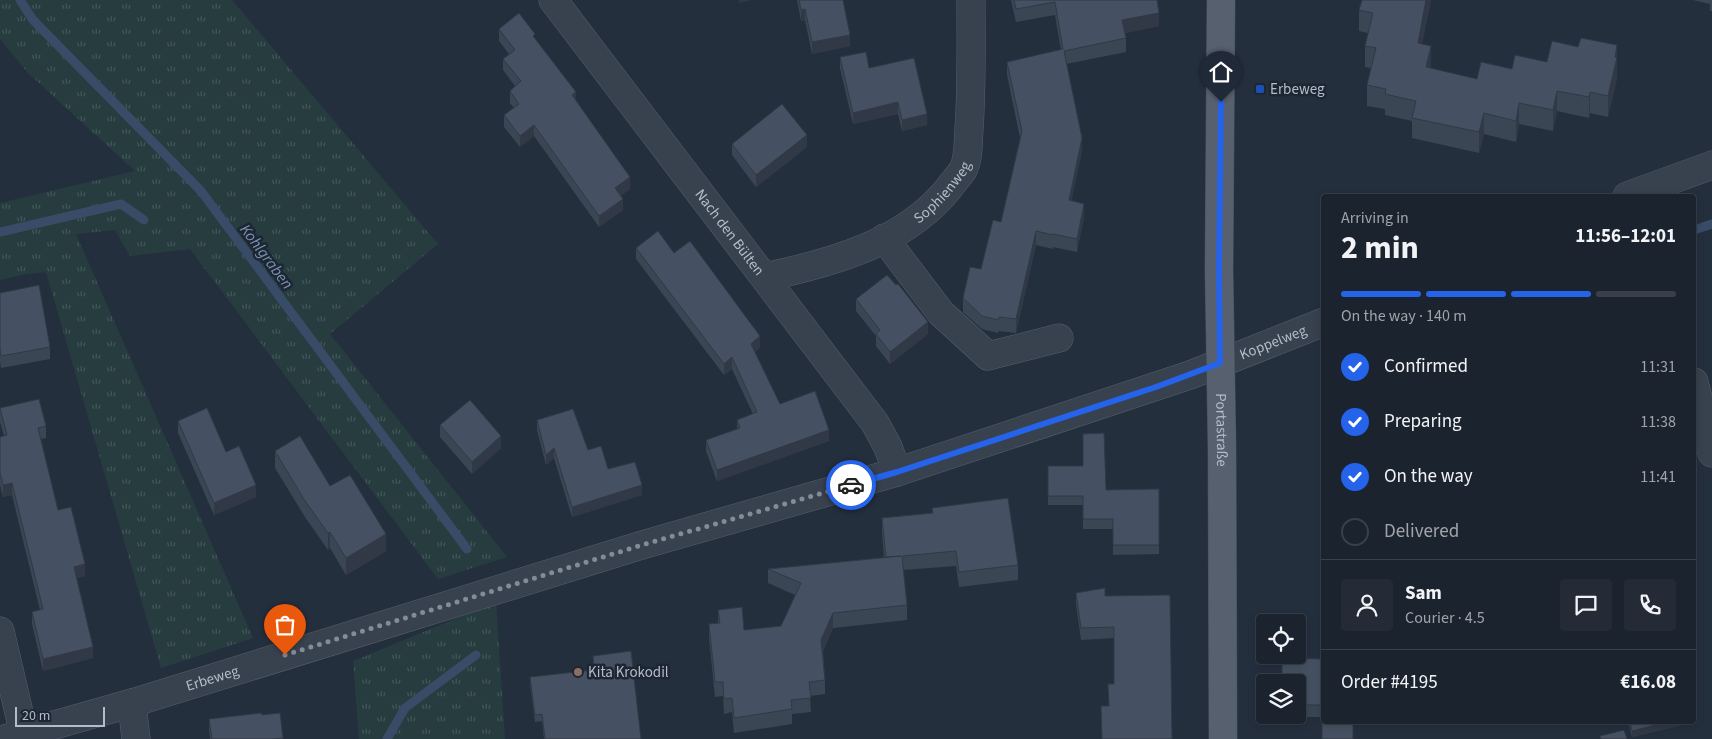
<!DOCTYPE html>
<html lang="en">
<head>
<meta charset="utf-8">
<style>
	body { margin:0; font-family:"Source Sans 3",sans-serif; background:#242b36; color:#f1f3f6; height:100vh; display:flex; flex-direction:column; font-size:19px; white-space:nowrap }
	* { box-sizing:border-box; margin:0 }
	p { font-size:16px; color:#a0a4aa }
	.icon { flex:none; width:28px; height:28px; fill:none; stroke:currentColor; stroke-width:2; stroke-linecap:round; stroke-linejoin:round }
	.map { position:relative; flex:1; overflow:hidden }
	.panel { position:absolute; left:1321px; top:194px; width:375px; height:530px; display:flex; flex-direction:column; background:#1b232e; border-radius:5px; box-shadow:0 2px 8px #0003,0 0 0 1px #39404a }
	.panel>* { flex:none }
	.tools { position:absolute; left:1256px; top:614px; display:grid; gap:10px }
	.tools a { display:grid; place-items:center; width:50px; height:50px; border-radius:5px; background:#1b232e; box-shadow:0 2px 8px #0003,0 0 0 1px #39404a; font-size:25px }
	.scale { position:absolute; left:15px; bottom:12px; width:90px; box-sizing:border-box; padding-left:5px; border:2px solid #b4bcc9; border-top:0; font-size:14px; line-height:18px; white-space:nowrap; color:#b4bcc9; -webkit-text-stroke:4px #1d2633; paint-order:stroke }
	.pin { position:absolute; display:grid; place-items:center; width:42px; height:42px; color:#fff; margin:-51px -21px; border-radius:50% 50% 50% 0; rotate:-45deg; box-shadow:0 0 5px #0007 }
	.pin .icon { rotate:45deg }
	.courier { position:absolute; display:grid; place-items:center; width:50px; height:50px; margin:-25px; border:4px solid #2563eb; border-radius:50%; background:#fff; color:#222; box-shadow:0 1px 6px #0007 }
	.overview em { font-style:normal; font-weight:700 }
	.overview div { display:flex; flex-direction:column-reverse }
	.overview { display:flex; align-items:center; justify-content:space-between; height:85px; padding:0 20px }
	h1 { font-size:32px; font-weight:700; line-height:38px }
	.bar { display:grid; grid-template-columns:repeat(4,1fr); gap:8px 5px; align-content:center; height:60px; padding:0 20px }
	.bar i { height:6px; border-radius:4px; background:#39404a }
	.bar .on { background:#2563eb }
	.bar p { grid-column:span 4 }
	.line { display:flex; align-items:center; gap:12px; padding:0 20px; border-top:1px solid #39404a }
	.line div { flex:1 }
	.round { display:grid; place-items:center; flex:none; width:52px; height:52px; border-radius:5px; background:#242b36 }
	ol { padding:0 20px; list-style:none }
	li { display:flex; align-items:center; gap:15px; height:55px }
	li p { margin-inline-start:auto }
	li .icon { padding:5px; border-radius:50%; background:#2563eb; color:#fff; stroke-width:4 }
	li:last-child { color:#a0a4aa }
	li i { width:28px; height:28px; border:2px solid #39404a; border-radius:50% }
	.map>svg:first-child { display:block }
	.grass { fill:url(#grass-tufts) }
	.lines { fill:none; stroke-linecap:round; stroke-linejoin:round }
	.stream { stroke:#394c67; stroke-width:9 }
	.minor-casing { stroke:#565f6c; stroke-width:29 }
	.major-casing { stroke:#414a57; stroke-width:29 }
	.minor { stroke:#38414e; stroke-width:28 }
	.major { stroke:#56606e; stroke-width:28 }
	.wall { fill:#3b4654 }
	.shaded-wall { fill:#303945 }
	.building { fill:#455162; stroke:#303945 }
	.done { stroke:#828b98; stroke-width:5; stroke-dasharray:0 9 }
	.route { stroke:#2563eb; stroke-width:6 }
	.transit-dot { fill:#1a4fb4; stroke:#1d2633; stroke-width:2 }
	.education-dot { fill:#8d6e63; stroke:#1d2633; stroke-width:2 }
	.labels { text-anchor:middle; stroke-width:5; stroke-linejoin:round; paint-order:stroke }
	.poi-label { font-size:15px; fill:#b4bcc9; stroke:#1d2633; text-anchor:start }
	.street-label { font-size:15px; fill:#b4bcc9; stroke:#1d2633 }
	.water-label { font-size:16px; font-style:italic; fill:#7c92b1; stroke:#1d2633 }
</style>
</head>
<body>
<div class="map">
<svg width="1712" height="739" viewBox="0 0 1712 739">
	<defs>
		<pattern id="grass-tufts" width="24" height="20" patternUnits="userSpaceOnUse" patternTransform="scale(1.25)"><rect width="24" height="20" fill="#263c3f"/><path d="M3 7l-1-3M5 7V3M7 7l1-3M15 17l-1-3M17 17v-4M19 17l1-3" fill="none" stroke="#435659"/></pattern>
	</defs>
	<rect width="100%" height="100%" fill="#242f3e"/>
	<path class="grass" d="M 0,0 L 232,0 L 438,244 L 330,334 L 507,557 L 438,579 L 190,249 L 130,256 L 115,230 L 76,234 L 253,638 L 161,668 L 46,272 L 26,274 L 0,280 L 0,203 L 135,171 L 27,72 L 0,39 Z
		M 496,602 L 505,739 L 359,739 L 353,661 Z"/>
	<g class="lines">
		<path class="stream" d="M 20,0 L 33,20 L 201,191 L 467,549
			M 1694,230 L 1712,224
			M 0,232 L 121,204 L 144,220
			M 387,739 L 405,708 L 476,655"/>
		<defs>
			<g id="minor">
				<path id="s1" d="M 553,0 L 875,423 L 888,447 L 897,472"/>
				<path d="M 1627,196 L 1712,165"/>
				<path d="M 884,238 L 941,313 L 988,356 L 1059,338"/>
				<path id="s2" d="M 765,277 C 831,263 905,243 949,188 C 953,182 959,176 963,170 C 969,158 968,142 969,129 C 972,86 971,43 971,0"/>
				<path d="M 1694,382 L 1712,453"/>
				<path d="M 0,631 L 24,734"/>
				<path d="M 132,703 L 136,739"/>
				<path id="s3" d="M 5,739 L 132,703 L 642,545 L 897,472 L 1190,375 L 1324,322"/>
			</g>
			<g id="major">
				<path id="s4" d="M 1221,0 L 1219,271 L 1222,448 L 1223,739"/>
			</g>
		</defs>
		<use href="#minor" class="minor-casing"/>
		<use href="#major" class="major-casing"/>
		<use href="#minor" class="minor"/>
		<use href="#major" class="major"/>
	</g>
	<path class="wall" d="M 797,0 L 843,0 L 850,46 L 812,54 L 805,20 L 801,21 Z
		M 1011,0 L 1157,0 L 1159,26 L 1125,33 L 1126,38 L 1126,52 L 1066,64 L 1082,151 L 1071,201 L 1084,217 L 1077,252 L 1053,247 L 1053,249 L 1036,245 L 1016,333 L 999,331 L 998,333 L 982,329 L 963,312 L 963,298 L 981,269 L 1001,222 L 1020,138 L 1007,75 L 1007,62 L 1061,50 L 1055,15 L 1016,22 Z
		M 1362,0 L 1431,0 L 1422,44 L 1431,67 L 1430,68 L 1477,79 L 1512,69 L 1547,62 L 1578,47 L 1617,45 L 1617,78 L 1608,117 L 1590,113 L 1589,118 L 1557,111 L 1553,131 L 1519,124 L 1516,142 L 1484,134 L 1479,153 L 1412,138 L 1412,121 L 1385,115 L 1385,109 L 1367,106 L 1367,85 L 1371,68 L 1365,67 L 1365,46 L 1368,33 L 1359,31 L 1359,10 Z
		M 1693,0 L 1712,0 L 1712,11 L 1710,11 L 1710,4 Z
		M 499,29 L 535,39 L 576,101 L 630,189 L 620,196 L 623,210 L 599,227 L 534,136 L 520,147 L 504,127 L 504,115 L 514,108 L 510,103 L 510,91 L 515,86 L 503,70 L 503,59 L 509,54 L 499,41 Z
		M 840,57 L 869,68 L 927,125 L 902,131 L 898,114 L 853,124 L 840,68 Z
		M 732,144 L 807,147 L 756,187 L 732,155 Z
		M 636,248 L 674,253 L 760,347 L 755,352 L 780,404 L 829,441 L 717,481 L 706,451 L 706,440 L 737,429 L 737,420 L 753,414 L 732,369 L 724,375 L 636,259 Z
		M 0,293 L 50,347 L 50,359 L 1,368 L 0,361 Z
		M 856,299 L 928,334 L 890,364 L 876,346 L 876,336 L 856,311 Z
		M 0,408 L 46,426 L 46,438 L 41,439 L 58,510 L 85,576 L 76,578 L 93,658 L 43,671 L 32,624 L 32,612 L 40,610 L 12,495 L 3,497 L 0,485 L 0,437 L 4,436 L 0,422 Z
		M 537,420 L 588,450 L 608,469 L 642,495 L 572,517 L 554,458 L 546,465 L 537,430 Z
		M 178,421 L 226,452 L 256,497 L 214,515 L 178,433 Z
		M 440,425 L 501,448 L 472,474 L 440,437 Z
		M 275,451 L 330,486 L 386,551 L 346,575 L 330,548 L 328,550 L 305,517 L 275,468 Z
		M 1048,466 L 1106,490 L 1159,489 L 1159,554 L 1113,555 L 1113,529 L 1083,529 L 1083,505 L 1048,505 Z
		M 932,508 L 1018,565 L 1018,580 L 959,587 L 956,566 L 903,570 L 907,605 L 907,620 L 833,628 L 823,651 L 825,680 L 825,694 L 810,696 L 811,712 L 792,714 L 792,724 L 734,733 L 732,712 L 724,714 L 723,696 L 715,697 L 709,638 L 709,624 L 718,623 L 718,610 L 744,630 L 781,626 L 795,595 L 768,583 L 768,569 L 884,558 L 882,533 L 882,518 L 932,513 Z
		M 1076,593 L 1105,596 L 1170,595 L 1109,706 L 1108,684 L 1114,684 L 1114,638 L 1081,640 L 1076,604 Z
		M 593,656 L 641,739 L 544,739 L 542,721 L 535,722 L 530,684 L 530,677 L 594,670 Z
		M 1282,658 L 1353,739 L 1322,717 L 1282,717 L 1282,715 L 1298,715 L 1298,682 Z
		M 280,713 L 283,739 L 210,739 L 209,730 L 209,719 Z
		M 1628,721 L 1682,721 L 1682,725 L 1632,737 Z"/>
	<path class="shaded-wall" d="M 739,0 L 752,0 L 739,3 Z
		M 1426,0 L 1431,0 L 1418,64 L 1418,43 Z
		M 805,9 L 805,20 L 801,21 L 801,10 Z
		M 1159,13 L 1159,26 L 1122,34 L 1122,20 Z
		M 850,35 L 850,46 L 812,54 L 812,42 Z
		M 1617,45 L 1617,78 L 1608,117 L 1608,96 Z
		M 1431,46 L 1431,67 L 1426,88 L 1426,67 Z
		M 1557,91 L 1557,111 L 1553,131 L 1553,110 Z
		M 576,92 L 576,103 L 572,95 Z
		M 1590,92 L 1590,113 L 1589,118 L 1589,97 Z
		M 898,102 L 898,114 L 853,124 L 853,113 Z
		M 1519,103 L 1519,124 L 1516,142 L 1516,121 Z
		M 1484,113 L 1484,134 L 1479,153 L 1479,132 Z
		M 927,114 L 927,125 L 902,131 L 902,120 Z
		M 534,125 L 534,136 L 520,147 L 520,136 Z
		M 807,135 L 807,147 L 756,187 L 756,175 Z
		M 1082,138 L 1082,151 L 1069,214 L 1069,200 Z
		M 630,177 L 630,189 L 615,199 L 615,188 Z
		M 623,199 L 623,210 L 599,227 L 599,216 Z
		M 1084,204 L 1084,217 L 1077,252 L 1077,239 Z
		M 1036,231 L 1036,245 L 1016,333 L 1016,319 Z
		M 928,322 L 928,334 L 890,364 L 890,352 Z
		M 760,336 L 760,347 L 751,355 L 751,344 Z
		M 732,357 L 732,369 L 724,375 L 724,364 Z
		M 829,430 L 829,441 L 717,481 L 717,470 Z
		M 501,436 L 501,448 L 472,474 L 472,462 Z
		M 554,448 L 554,458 L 546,465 L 546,455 Z
		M 12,483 L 12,495 L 3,497 L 3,485 Z
		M 256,485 L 256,497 L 214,515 L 214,503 Z
		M 642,485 L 642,495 L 572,517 L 572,507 Z
		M 330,532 L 330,548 L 328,550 L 328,533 Z
		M 386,534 L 386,551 L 346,575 L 346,558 Z
		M 85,564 L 85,576 L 74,579 L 74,567 Z
		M 833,613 L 833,628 L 821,654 L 821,640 Z
		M 93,647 L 93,658 L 43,671 L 43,659 Z
		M 1671,721 L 1682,721 L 1682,725 L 1632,737 L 1632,731 Z"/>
	<path class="building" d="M 799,0 L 843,0 L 850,35 L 812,42 L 805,9 L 801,10 Z
		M 1014,0 L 1157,0 L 1159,13 L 1122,20 L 1126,38 L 1064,51 L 1082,138 L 1069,200 L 1084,204 L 1077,239 L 1053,234 L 1053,235 L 1036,231 L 1016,319 L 999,317 L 998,320 L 982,316 L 963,298 L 970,267 L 981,269 L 993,220 L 1001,222 L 1022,131 L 1007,62 L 1063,49 L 1055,2 L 1016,9 Z
		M 1362,0 L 1426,0 L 1418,43 L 1431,46 L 1426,67 L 1477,79 L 1481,62 L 1512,69 L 1515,55 L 1547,62 L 1552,41 L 1578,47 L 1581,38 L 1617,45 L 1615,57 L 1617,57 L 1608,96 L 1590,92 L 1589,97 L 1557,91 L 1553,110 L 1519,103 L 1516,121 L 1484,113 L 1479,132 L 1412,118 L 1416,101 L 1385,94 L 1386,89 L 1367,85 L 1376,48 L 1365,46 L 1373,13 L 1359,10 Z
		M 519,13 L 535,34 L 533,36 L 576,92 L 572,95 L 630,177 L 615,188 L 623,199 L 599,216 L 534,125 L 520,136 L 504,115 L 519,104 L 510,91 L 521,81 L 503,59 L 515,50 L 499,29 Z
		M 866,52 L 869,68 L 914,58 L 927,114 L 902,120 L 898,102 L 853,113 L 840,57 Z
		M 782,104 L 807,135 L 756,175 L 732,144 Z
		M 658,231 L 674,253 L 690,241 L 760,336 L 751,344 L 780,404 L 815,391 L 829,430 L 717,470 L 706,440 L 740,428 L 737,420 L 757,412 L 732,357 L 724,364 L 636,248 Z
		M 887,275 L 896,285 L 898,284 L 928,322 L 890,352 L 876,334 L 880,330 L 856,299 Z
		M 39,285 L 50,347 L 1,356 L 0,349 L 0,293 Z
		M 39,399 L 46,426 L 38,428 L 58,510 L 71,507 L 85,564 L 74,567 L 93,647 L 43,659 L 32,612 L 43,609 L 12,483 L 3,485 L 0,473 L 0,437 L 7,435 L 0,408 Z
		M 470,400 L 501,436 L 472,462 L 440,425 Z
		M 207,408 L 226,452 L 239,446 L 256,485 L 214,503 L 178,421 Z
		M 573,409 L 588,450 L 601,446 L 608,469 L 635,462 L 642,485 L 572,507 L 554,448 L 546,455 L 537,420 Z
		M 1104,433 L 1106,490 L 1159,489 L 1159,545 L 1113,545 L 1113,519 L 1083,519 L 1083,496 L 1048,496 L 1048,466 L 1083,466 L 1083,434 Z
		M 300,436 L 330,486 L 350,475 L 386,534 L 346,558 L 330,532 L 328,533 L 305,501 L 275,451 Z
		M 1008,498 L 1018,565 L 959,572 L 956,551 L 902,556 L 907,605 L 833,613 L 821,640 L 825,680 L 809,682 L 811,698 L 791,700 L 792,709 L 734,718 L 732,698 L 724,699 L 723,682 L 715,682 L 709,624 L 720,623 L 718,610 L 742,607 L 744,630 L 781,626 L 801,583 L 768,569 L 901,556 L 886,557 L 882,518 L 933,513 L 932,508 Z
		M 1105,588 L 1105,596 L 1170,595 L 1172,739 L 1102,739 L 1101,706 L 1109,706 L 1108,684 L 1114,684 L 1114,627 L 1081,628 L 1076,593 Z
		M 631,651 L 641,739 L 545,739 L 542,714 L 535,715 L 530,677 L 594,670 L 593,656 Z
		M 1282,658 L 1324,659 L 1324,721 L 1353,721 L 1353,739 L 1322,739 L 1322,705 L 1298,705 L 1298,682 L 1282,682 Z
		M 261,713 L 262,715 L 280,713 L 283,738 L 272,739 L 212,739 L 209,719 Z
		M 1630,721 L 1671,721 L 1632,731 Z
		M 1624,730 L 1627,739 L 1601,739 L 1600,736 Z"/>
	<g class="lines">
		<path class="done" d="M 285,655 L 642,545 L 851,485"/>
		<path class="route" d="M 851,485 L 897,472 L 1156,387 L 1220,363 L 1219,270 L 1221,102"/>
	</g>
	<rect class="transit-dot" x="1255" y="84" width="10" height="10" rx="2.5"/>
	<circle class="education-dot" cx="578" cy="672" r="5"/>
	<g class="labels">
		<g class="poi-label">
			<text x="1270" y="94">Erbeweg</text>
			<text x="588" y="677">Kita Krokodil</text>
		</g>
		<g class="street-label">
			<text dy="5" stroke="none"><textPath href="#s2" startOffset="201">Sophienweg</textPath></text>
			<text dy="5" stroke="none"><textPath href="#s1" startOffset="292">Nach den Bülten</textPath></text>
			<text dy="5" stroke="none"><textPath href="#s3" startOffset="1329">Koppelweg</textPath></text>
			<text dy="5" stroke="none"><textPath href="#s4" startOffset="430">Portastraße</textPath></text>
			<text dy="5" stroke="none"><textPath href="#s3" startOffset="216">Erbeweg</textPath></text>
		</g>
		<g class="water-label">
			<text transform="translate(267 256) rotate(53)" y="6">Kohlgraben</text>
		</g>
	</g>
</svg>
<div class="tools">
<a><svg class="icon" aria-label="locate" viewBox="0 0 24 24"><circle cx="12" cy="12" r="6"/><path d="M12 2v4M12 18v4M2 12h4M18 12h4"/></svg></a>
<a><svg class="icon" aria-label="layers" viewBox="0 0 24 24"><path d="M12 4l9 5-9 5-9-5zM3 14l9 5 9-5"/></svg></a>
</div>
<div class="scale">20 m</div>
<div class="pin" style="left:285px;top:655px;background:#ea580c"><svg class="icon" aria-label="bag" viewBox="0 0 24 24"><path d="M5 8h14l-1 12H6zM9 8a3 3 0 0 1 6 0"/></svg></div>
<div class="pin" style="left:1221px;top:102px;background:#1f2937"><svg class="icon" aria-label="home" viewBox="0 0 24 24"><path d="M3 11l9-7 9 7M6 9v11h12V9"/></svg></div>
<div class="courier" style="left:851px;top:485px"><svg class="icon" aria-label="car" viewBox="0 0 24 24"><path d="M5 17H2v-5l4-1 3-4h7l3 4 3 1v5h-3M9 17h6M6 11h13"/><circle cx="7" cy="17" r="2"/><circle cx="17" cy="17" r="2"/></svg></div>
<section class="panel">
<div class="overview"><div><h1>2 min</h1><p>Arriving in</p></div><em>11:56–12:01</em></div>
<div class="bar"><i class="on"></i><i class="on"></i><i class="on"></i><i></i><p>On the way · 140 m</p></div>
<ol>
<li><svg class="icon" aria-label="check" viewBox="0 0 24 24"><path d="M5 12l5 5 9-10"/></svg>Confirmed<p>11:31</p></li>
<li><svg class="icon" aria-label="check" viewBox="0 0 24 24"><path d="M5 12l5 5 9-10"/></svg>Preparing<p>11:38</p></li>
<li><svg class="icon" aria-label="check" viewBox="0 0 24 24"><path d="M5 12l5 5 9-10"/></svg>On the way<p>11:41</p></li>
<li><i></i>Delivered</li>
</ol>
<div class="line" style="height:90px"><a class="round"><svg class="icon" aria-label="person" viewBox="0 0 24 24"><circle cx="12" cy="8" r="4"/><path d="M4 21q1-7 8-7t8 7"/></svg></a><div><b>Sam</b><p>Courier · 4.5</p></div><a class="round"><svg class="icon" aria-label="chat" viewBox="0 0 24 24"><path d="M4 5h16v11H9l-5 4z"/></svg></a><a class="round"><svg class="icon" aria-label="phone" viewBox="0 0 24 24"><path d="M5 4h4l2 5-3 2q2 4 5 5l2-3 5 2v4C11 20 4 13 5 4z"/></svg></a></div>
<div class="line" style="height:65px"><div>Order #4195</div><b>€16.08</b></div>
</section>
</div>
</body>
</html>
